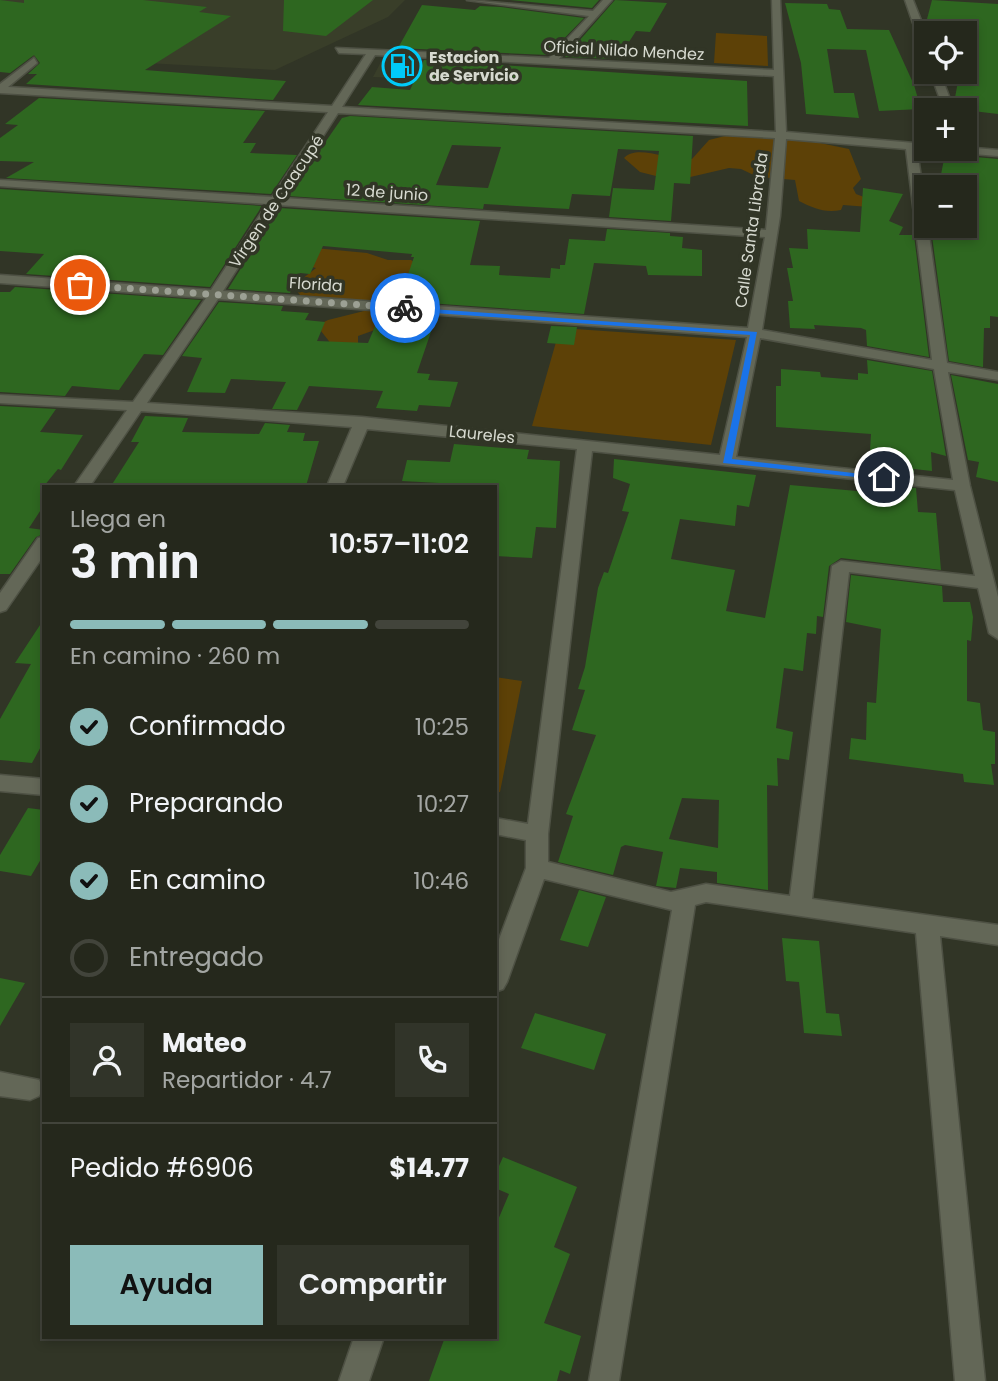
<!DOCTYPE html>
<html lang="es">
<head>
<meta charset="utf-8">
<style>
	body { margin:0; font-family:Poppins,sans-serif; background:#313429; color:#f1f3f6; height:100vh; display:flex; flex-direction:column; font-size:26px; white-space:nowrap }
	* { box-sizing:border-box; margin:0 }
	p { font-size:23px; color:#a3a6a3 }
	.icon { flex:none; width:38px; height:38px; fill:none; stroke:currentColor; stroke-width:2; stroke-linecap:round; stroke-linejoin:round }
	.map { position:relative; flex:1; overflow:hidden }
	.drawer { position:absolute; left:42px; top:485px; width:455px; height:854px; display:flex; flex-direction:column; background:#25281c; border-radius:0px; box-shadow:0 4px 10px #0003,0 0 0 2px #42443b }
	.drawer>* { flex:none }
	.fabs { position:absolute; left:914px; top:21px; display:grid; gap:14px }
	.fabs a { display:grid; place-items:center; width:63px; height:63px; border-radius:0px; background:#25281c; box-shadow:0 4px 10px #0003,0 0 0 2px #42443b; font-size:35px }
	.pin { position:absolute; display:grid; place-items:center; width:60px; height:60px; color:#fff; margin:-30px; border:4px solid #fff; border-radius:50%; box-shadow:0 2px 7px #0007 }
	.courier { position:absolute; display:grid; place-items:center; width:70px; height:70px; margin:-35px; border:5px solid #1a73e8; border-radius:50%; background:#fff; color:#222; box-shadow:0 2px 9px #0007 }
	.headline em { font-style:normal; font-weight:600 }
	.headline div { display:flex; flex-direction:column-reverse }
	.headline { display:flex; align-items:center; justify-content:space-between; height:119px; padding:0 28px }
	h1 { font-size:46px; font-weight:600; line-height:52px }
	.bar { display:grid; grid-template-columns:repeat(4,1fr); gap:10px 7px; align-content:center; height:84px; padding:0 28px }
	.bar i { height:9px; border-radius:5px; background:#42443b }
	.bar .selected { background:#8bbbb9 }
	.bar p { grid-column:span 4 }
	.line { display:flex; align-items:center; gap:18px; padding:0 28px; border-top:2px solid #42443b }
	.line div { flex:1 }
	.round { display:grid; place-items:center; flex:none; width:74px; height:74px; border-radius:0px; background:#313429 }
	ol { padding:0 28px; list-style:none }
	li { display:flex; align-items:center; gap:21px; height:77px }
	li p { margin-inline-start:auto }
	li .icon { padding:7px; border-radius:50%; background:#8bbbb9; color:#111; stroke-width:4 }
	li:last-child { color:#a3a6a3 }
	li i { width:38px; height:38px; border:4px solid #42443b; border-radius:50% }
	.cta { display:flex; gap:14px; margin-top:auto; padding:14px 28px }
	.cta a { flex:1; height:80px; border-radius:0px; background:#8bbbb9; color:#111; font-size:28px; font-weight:600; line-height:80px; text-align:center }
	.cta a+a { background:#313429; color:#f1f3f6 }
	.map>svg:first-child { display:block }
	.built { fill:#393e29 }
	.green { fill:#5d4107 }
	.building { fill:#2e6720; fill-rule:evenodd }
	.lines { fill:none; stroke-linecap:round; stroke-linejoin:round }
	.minor-casing { stroke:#4e5144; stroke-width:3 }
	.minor { fill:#636757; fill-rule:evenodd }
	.route { fill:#1a73e8 }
	.done { stroke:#9ca094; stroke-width:7; stroke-dasharray:0 12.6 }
	.labels { text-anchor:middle; stroke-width:7; stroke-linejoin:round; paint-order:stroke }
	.far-street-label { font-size:16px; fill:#d6d9cf; stroke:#313526 }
	.far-poi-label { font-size:16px; font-weight:bold; fill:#d6d9cf; stroke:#313526; text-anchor:start }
</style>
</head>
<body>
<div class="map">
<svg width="998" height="1381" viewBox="0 0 998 1381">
	<rect width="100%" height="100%" fill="#313526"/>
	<path class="built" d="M 0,0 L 405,0 L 388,17 L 275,70 L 0,55 Z
		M 383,58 L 434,61 L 424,79 L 373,77 Z"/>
	<path class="green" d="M 716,33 L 767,36 L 768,66 L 714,63 Z
		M 741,132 L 781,135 L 849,149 L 861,179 L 853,188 L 856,194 L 877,202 L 869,207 L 843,205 L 841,210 C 824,213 813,208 799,201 L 795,180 L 758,177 L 741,169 L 729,168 L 686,178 L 660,177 L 640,172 L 624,158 C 638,143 670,162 692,159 L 709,140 Z
		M 304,247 L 367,253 L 388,260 L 411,260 L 419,265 L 419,274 L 402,282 L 398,299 L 385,303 L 300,295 L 293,286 L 316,268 L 304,265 Z
		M 388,305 L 414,310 L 411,317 L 358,336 L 358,358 L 332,345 L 321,331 L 324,322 L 328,320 Z
		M 560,328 L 736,340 L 711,445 L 532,426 Z
		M 495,677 L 522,681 L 500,792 L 495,792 Z"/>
	<path class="building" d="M 0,0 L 24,3 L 24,0 L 143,0 L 207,7 L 199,12 L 231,16 L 145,70 L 286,81 L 273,100 L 26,84 L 37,74 L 28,74 L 40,63 L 34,55 L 10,73 L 0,72 Z
		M 284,0 L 373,0 L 326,36 L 283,31 Z
		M 510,0 L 599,0 L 592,8 Z
		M 615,0 L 667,3 L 650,32 L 636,31 L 618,59 L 565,57 Z
		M 932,0 L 998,4 L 998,114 L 956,109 L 954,103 L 959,76 L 946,74 L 946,72 L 964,72 L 964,33 L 951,33 L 953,25 L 926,23 Z
		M 785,3 L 827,4 L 829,9 L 840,10 L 847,29 L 889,30 L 914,85 L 921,109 L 879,111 L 866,50 L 827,49 L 834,93 L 854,93 L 859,118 L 806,114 L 801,63 Z
		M 422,5 L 475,10 L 480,6 L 501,7 L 584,18 L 548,55 L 398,48 Z
		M 424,60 L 747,81 L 748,126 L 358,105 L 372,87 L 410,90 Z
		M 39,98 L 265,111 L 243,143 L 256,143 L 250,153 L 297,155 L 271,194 L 6,178 L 34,162 L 0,161 L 0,138 L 18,125 L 5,124 Z
		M 350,116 L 693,136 L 690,184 L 674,183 L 671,221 L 609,217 L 613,188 L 654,190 L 659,151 L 618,149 L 610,196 L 572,194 L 569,209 L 484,204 L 483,209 L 288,196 L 342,118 ZM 452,145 L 501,147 L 488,188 L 436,185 Z
		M 952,155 L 998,159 L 998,317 L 990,316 L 990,328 L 984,328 L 983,367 L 949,361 L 932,236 L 964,238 L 964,186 L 939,185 L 944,159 L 954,159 Z
		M 863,188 L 903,194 L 889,221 L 903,227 L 899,235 L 914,235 L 929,357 L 867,346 L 866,330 L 861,328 L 814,325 L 815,329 L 790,328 L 788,301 L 793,301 L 787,268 L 793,268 L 789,248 L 808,249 L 807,229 L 860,232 Z
		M 0,189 L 262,206 L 210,287 L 26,274 L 44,254 L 0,251 Z
		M 279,208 L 480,221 L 470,265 L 500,266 L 499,275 L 550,278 L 551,268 L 560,269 L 560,265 L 565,265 L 569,239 L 605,241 L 607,229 L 670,233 L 670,236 L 683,237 L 682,248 L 702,250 L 702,276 L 648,275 L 646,266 L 594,263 L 584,314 L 399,301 L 414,257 L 411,257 L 412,254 L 323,246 L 310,274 L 300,273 L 290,293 L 228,289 Z
		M 15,287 L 201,300 L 163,355 L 144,354 L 119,390 L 72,386 L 65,396 L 0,392 L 0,292 L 10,292 Z
		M 219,302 L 283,306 L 281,311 L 309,313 L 305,320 L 325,322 L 317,341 L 368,343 L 376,324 L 391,325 L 395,314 L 436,317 L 417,373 L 430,374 L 428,380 L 458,382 L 450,407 L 419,405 L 417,411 L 376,408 L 383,391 L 309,386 L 297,410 L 272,409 L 286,382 L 231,379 L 225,393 L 187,392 L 202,358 L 182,356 Z
		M 551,326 L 577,327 L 574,345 L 547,343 Z
		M 867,360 L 932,371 L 946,456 L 931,452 L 932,471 L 914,469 L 914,473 L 877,469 L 876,452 L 870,451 L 871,434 L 776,427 L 776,386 L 781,386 L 781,369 L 820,372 L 821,377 L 858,380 L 858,373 L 868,374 Z
		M 951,375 L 998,384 L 998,482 L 976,477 L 979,462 L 968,460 Z
		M 0,406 L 56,409 L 40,432 L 83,435 L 61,470 L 58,469 L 44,486 L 44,505 L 29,528 L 44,530 L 44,534 L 36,537 L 10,574 L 0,574 Z
		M 145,416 L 188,418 L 182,432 L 259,434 L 265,423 L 290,425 L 287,432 L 305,433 L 303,441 L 319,441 L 306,486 L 111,486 L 139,442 L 131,442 Z
		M 454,444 L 529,450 L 527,459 L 560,461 L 556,528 L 536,527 L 532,558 L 495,556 L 495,486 L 402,481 L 407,460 L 450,462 Z
		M 614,459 L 756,475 L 749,507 L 737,505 L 735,526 L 680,519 L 671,559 L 735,570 L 726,611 L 765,618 L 790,485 L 879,493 L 878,484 L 916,488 L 918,512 L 936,513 L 941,570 L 841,558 L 829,566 L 823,617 L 817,616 L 816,634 L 807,633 L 803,671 L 784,668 L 776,728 L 793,732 L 789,760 L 777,758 L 778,786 L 767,785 L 768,890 L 717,883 L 717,872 L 680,868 L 676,888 L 656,886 L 663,852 L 625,845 L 621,847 L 613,875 L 558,862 L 573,816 L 566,814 L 596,735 L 572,730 L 585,690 L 578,689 L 585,667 L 598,588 L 604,572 L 608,573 L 629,512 L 622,511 L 630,484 L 613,478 ZM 682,798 L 719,800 L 718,848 L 669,839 Z
		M 851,575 L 942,586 L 943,602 L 970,602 L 973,617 L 971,641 L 967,640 L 967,701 L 980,703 L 983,730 L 995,732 L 995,764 L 991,764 L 994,785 L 964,782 L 963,774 L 849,759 L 851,738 L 866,740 L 867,702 L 876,703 L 881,629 L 846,622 Z
		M 44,619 L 44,741 L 32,763 L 0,760 L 0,719 L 31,664 L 15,663 Z
		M 28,808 L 44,810 L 44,854 L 31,876 L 0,871 L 0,855 Z
		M 579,890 L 606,897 L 588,947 L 560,940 Z
		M 782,938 L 819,941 L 826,1013 L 839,1014 L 842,1036 L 804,1033 L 799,982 L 786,981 Z
		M 0,978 L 25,983 L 0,1026 Z
		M 535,1013 L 606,1034 L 594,1070 L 521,1048 Z
		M 503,1157 L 577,1187 L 554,1247 L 570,1254 L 544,1323 L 581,1336 L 570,1374 L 560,1370 L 557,1381 L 429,1381 L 445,1337 L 495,1337 L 495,1227 L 509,1194 L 495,1188 L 495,1175 Z"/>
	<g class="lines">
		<defs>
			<path id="minor" d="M 467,0 L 593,11 L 603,0 L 612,0 L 559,59 L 774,70 L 772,0 L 780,0 L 786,132 L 926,144 L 926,149 L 930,149 L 917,149 L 947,363 L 998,372 L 998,380 L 948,372 L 970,486 L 998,597 L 998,639 L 989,633 L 978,588 L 849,572 L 812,899 L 998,925 L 998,945 L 940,936 L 985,1381 L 955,1381 L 916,933 L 706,902 L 695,905 L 619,1381 L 589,1381 L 672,910 L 544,879 L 507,982 L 503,989 L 495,992 L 495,950 L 526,868 L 526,840 L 495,834 L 495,818 L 528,824 L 577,449 L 367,429 L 343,486 L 327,486 L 352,427 L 141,411 L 90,486 L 74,486 L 127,410 L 0,403 L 0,395 L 133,402 L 206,298 L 0,283 L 0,275 L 211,290 L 267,204 L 0,186 L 0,180 L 272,197 L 328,112 L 0,93 L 0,84 L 34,58 L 37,63 L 8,87 L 332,106 L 366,54 L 339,53 L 336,48 L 549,58 L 589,16 ZM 375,55 L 774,76 L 776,132 L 342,107 ZM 338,113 L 775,138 L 766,230 L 283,198 ZM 786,139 L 906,149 L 932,360 L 762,330 L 780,216 ZM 278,205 L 765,237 L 748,328 L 223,291 ZM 218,299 L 747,337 L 720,455 L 362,417 L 147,403 ZM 760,338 L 934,369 L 953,480 L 736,457 ZM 592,451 L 955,490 L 975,576 L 841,561 L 832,566 L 790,896 L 706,884 L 671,892 L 548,862 L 548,834 Z
				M 905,0 L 913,0 L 926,33 L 926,49 L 921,46 Z
				M 930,72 L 940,72 L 954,110 L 944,110 Z
				M 964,147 L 998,150 L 998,156 L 947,152 L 942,149 Z
				M 44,537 L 44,555 L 6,610 L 0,612 L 0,593 L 38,538 Z
				M 0,775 L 44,779 L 44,795 L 0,791 Z
				M 0,1072 L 39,1080 L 43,1088 L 39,1096 L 30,1100 L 0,1096 Z
				M 354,1337 L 384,1337 L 369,1381 L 339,1381 Z"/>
		</defs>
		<use href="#minor" class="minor-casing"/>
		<use href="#minor" class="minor"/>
	</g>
	<path class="route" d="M 402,307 L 757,332 L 732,459 L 888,477 L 884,480 L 723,463 L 750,335 L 405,311 Z"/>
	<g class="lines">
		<path class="done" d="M 80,285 L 405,308"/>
	</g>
	<defs>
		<symbol id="fuel-ring" viewBox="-11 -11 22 22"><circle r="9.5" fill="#313526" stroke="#00cbf9" stroke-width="1.5"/><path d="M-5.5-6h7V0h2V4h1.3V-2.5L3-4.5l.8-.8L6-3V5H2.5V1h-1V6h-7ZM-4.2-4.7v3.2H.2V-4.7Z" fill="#00cbf9"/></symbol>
	</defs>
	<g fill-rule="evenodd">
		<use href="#fuel-ring" x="380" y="44" width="44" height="44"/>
	</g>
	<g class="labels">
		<g class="far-street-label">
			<text transform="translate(624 50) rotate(3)" y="6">Oficial Nildo Mendez</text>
			<text transform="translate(387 192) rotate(4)" y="6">12 de junio</text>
			<text transform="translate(276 201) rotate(-56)" y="6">Virgen de Caacupé</text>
			<text transform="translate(751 230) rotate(-82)" y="6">Calle Santa Librada</text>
			<text transform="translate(316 284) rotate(4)" y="6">Florida</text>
			<text transform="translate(482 434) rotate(6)" y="6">Laureles</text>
		</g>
		<g class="far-poi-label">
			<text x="429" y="63">Estacion<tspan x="429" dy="18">de Servicio</tspan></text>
		</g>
	</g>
</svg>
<div class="fabs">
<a><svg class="icon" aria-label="locate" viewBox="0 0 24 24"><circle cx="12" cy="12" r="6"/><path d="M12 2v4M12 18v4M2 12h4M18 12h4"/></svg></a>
<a>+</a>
<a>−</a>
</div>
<div class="pin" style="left:80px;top:285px;background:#ea580c"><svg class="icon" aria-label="bag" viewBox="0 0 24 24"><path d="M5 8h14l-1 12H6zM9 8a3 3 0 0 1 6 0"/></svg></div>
<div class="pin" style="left:884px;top:477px;background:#1f2937"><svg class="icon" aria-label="home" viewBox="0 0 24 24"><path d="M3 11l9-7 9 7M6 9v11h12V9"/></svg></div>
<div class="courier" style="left:405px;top:308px"><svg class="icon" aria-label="bike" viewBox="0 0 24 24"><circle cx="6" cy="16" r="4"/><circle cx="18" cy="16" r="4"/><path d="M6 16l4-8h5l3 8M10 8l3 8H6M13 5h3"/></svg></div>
<section class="drawer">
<div class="headline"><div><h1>3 min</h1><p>Llega en</p></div><em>10:57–11:02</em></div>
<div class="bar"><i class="selected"></i><i class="selected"></i><i class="selected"></i><i></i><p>En camino · 260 m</p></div>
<ol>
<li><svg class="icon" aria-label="check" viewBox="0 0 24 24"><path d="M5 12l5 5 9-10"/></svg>Confirmado<p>10:25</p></li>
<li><svg class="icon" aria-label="check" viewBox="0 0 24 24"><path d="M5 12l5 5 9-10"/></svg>Preparando<p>10:27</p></li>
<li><svg class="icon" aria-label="check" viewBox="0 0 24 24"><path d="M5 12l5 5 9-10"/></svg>En camino<p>10:46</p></li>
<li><i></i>Entregado</li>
</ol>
<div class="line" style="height:126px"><a class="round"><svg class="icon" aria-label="person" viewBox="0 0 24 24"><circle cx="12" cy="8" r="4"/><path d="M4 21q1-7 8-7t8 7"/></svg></a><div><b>Mateo</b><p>Repartidor · 4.7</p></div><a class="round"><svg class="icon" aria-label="phone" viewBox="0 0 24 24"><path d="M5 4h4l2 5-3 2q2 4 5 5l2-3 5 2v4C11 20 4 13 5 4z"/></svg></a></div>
<div class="line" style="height:91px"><div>Pedido #6906</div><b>$14.77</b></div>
<div class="cta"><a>Ayuda</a><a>Compartir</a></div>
</section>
</div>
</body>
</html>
